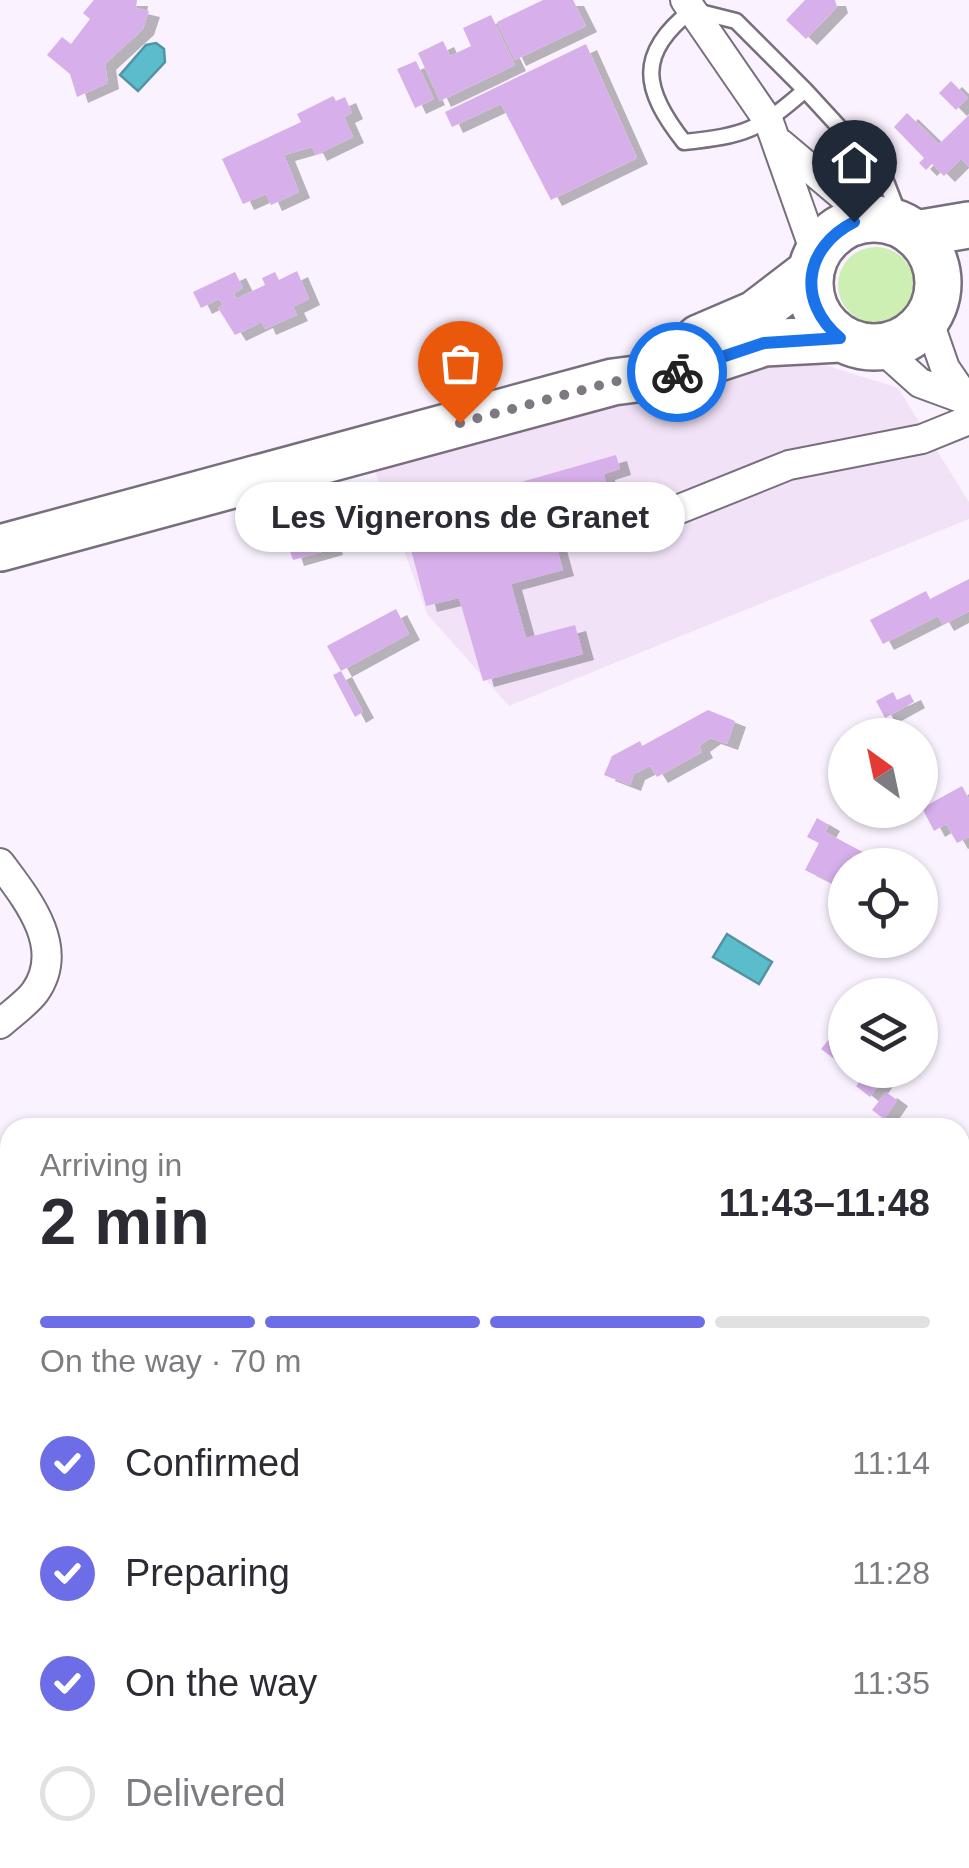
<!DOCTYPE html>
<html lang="en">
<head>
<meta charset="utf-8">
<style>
	body { margin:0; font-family:Helvetica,sans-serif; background:#f7f7f7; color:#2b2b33; height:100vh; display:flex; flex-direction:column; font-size:38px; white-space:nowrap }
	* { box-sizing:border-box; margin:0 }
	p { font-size:32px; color:#7c7c81 }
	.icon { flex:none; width:55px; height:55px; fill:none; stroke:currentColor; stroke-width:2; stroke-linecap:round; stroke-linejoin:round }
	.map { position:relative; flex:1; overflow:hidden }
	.drawer { position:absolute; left:0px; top:1118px; width:970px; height:752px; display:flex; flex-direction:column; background:#fff; border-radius:30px 30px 0 0; box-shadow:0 2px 8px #0004 }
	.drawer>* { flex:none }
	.needle { width:65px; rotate:327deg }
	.controls { position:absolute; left:828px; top:718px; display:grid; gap:20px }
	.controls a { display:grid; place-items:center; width:110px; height:110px; border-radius:50%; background:#fff; box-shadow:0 2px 8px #0004; font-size:50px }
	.pin { position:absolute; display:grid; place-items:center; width:85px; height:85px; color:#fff; margin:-102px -42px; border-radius:50% 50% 50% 0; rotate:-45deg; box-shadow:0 0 10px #0007 }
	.pin .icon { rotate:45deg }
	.courier { position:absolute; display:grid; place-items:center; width:100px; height:100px; margin:-50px; border:8px solid #1a73e8; border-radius:50%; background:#fff; color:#222; box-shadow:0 2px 12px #0007 }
	.bubble { position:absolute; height:70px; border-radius:35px; background:#fff; box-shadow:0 2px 8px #0004; font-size:32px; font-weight:700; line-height:70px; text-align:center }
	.summary em { font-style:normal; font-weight:700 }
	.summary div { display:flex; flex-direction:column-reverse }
	.summary { display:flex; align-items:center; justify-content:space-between; height:170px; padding:0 40px }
	h1 { font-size:65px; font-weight:700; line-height:75px }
	.bar { display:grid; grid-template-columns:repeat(4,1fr); gap:15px 10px; align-content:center; height:120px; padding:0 40px }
	.bar i { height:12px; border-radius:8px; background:#e1e1e2 }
	.bar .on { background:#6d6de7 }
	.bar p { grid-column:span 4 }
	ol { padding:0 40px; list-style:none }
	li { display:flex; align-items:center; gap:30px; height:110px }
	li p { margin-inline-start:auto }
	li .icon { padding:10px; border-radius:50%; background:#6d6de7; color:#fff; stroke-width:4 }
	li:last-child { color:#7c7c81 }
	li i { width:55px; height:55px; border:5px solid #e1e1e2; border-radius:50% }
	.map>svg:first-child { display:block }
	.built { fill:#f1e2f8 }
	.green { fill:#cdefb3 }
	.water { fill:#5bbccb; stroke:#5294a1; stroke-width:2.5 }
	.building { fill:#d6afeb; filter:url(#shadow) }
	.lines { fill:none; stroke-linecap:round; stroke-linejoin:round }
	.service-casing { stroke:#786e7c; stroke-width:19 }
	.minor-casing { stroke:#786e7c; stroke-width:32 }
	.primary-casing { stroke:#786e7c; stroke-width:50 }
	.service { stroke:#fff; stroke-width:14 }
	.minor { stroke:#fff; stroke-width:28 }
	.primary { stroke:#fff; stroke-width:45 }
	.done { stroke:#7e7981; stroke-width:10; stroke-dasharray:0 18 }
	.route { stroke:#1a73e8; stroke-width:12 }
</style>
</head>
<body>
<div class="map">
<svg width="969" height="1868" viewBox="0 0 969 1868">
	<defs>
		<filter id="shadow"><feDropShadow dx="11" dy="6" stdDeviation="0" flood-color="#0004"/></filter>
	</defs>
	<rect width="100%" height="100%" fill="#faf2fe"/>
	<path class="built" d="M 797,356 L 898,388 L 969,502 L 969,519 L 509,706 L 427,614 L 374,469 Z"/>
	<path class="green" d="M838 285a38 38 0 1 1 76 0a38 38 0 1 1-76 0Z"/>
	<path class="water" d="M 156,43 L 164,49 L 165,62 L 138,91 L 120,75 L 146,45 Z
		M 727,934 L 772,962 L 759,984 L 713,957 Z"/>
	<path class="building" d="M 94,0 L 137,0 L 136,8 L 149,11 L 143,29 L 105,64 L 108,83 L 77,97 L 70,74 L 47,55 L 62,37 L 71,44 L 90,19 L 83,13 Z
		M 543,0 L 573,0 L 586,26 L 515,60 L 497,22 Z
		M 805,0 L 835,0 L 837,7 L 806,39 L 786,20 Z
		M 491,15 L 515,65 L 440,101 L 418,53 L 443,41 L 450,56 L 471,46 L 463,28 Z
		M 586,44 L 637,158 L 551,200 L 501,104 L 452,127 L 445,112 Z
		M 416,61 L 434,99 L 415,108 L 397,69 Z
		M 951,81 L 968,98 L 956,110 L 939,93 Z
		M 333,96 L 336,101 L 345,97 L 352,113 L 344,117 L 353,137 L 316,155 L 312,147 L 284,155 L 299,192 L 271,205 L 266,194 L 243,204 L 222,159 L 301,122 L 297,114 Z
		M 907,113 L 939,144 L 969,115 L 969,167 L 961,159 L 944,176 L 932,164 L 926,170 L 919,163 L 924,158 L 894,127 Z
		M 297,271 L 309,299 L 293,307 L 297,315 L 265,329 L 262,322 L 235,335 L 218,308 L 223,305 L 219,299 L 201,308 L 193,292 L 235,272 L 243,288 L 234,293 L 236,299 L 265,285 L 262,278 L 275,272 L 279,280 Z
		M 616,455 L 620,469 L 604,474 L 606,483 L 581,490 L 590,525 L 553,534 L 563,570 L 511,584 L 526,638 L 575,625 L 583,654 L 483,681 L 459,598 L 426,606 L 402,516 Z
		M 320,508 L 332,549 L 293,560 L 287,542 L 278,544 L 276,533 L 284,531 L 281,518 Z
		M 969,579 L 969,611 L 943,625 L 938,616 L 883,644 L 870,620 L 926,591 L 930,599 Z
		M 396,609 L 409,634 L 341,671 L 327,646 Z
		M 341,671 L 363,712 L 355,717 L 333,675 Z
		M 893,692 L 897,700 L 910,694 L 914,702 L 885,718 L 876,701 Z
		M 708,710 L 735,721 L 727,744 L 710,738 L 699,746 L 702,752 L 657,777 L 650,766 L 634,774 L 630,785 L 604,775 L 612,756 L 640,741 L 642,746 Z
		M 962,786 L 969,799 L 969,837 L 957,843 L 946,824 L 934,831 L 922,808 Z
		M 817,818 L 829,825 L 825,832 L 872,857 L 868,865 L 845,865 L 845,890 L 805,870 L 819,843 L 807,837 Z
		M 845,1020 L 845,1067 L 821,1049 Z
		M 856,1070 L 890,1070 L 870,1097 L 856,1086 L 864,1076 Z
		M 886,1092 L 897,1100 L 884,1119 L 872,1110 Z"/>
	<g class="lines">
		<defs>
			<path id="service" d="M 805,90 C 760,130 744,136 684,142 C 643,90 635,54 692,10 L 736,21 L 805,90 L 884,176 L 903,225"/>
			<path id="minor" d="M 685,0 L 769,122 L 816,255
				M 781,144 L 870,219
				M 928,319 L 945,368 L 967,400
				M 881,348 L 920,383 L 969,401
				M 662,516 L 789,465 L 922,439 L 969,420
				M 0,863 C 26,898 67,947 35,992 C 27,1003 11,1014 0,1024"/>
			<path id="primary" d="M810 283a64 64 0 1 1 128 0a64 64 0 1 1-128 0Z
				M 916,234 L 969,225
				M 699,338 L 755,314 L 810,272
				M 0,548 L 613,382 L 667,375 L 764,343 L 840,339"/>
		</defs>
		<use href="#service" class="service-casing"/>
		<use href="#minor" class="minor-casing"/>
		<use href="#primary" class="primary-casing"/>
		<use href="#service" class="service"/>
		<use href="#minor" class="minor"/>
		<use href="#primary" class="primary"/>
	</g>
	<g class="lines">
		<path class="done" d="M 460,423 L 612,382 L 677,372"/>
		<path class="route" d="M 677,372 L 764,343 L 840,338 C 797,302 803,248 854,222"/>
	</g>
</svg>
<div class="controls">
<a><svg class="needle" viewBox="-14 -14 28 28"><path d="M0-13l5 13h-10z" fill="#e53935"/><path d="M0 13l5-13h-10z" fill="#7c7c81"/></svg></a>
<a><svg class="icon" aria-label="locate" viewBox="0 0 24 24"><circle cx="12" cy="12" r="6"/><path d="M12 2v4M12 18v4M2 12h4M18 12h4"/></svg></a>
<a><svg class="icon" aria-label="layers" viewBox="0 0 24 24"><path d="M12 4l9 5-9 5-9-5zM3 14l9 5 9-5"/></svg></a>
</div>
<div class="pin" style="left:460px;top:423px;background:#ea580c"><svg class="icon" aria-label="bag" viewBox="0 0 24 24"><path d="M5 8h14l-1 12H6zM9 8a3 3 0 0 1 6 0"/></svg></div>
<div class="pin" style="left:854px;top:222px;background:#1f2937"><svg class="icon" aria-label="home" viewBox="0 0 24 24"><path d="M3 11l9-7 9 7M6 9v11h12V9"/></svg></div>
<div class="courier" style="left:677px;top:372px"><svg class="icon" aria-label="bike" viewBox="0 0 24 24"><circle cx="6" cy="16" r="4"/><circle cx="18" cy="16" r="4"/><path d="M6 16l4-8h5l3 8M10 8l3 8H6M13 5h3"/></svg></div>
<div class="bubble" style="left:235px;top:482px;width:450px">Les Vignerons de Granet</div>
<section class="drawer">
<div class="summary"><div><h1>2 min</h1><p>Arriving in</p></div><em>11:43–11:48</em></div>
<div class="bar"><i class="on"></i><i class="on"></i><i class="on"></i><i></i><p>On the way · 70 m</p></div>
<ol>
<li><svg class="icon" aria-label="check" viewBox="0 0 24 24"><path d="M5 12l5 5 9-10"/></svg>Confirmed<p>11:14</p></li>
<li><svg class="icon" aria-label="check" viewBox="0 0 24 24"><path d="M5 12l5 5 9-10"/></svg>Preparing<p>11:28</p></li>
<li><svg class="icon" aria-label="check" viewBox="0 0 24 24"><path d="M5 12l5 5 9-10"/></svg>On the way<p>11:35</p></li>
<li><i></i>Delivered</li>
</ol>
</section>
</div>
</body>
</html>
